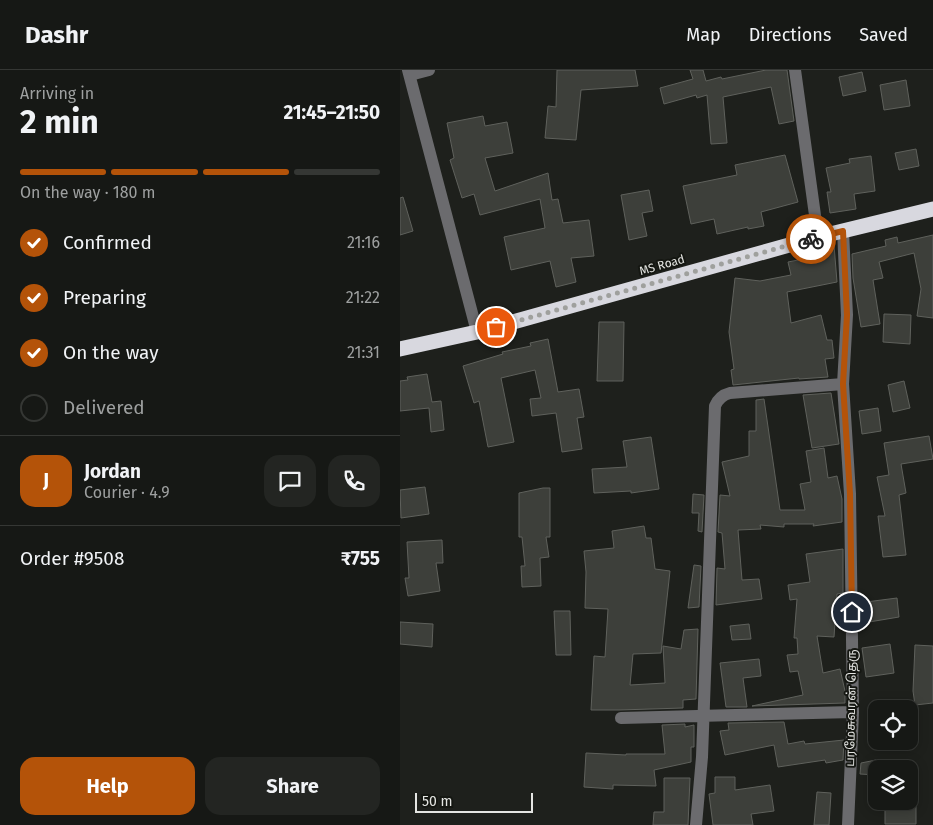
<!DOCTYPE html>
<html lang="en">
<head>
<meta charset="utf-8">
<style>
	body { margin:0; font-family:"Fira Sans","Noto Sans Tamil",sans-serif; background:#232522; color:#f1f3f6; height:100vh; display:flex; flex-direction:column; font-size:19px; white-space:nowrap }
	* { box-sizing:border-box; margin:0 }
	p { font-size:16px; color:#9ea0a0 }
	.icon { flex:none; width:28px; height:28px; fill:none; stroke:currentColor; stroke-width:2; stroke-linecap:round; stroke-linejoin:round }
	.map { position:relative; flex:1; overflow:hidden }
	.details { display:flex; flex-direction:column; background:#161815; width:400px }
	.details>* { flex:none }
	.controls { position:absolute; left:468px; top:630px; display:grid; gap:10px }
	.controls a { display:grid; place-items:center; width:50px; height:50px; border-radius:10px; background:#161815; box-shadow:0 2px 12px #0003,0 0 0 1px #353734; font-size:25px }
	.scale { position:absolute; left:15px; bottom:12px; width:118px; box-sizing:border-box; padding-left:5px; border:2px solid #e4e5e2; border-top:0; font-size:14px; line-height:18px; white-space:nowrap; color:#e4e5e2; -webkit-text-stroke:4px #151712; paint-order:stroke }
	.pin { position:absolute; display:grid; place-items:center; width:42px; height:42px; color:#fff; margin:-21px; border:2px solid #fff; border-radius:50%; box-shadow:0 1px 5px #0007 }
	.courier { position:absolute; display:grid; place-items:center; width:50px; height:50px; margin:-25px; border:4px solid #b45309; border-radius:50%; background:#fff; color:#222; box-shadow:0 1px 6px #0007 }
	.head em { font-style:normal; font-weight:700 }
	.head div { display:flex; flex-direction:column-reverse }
	.head { display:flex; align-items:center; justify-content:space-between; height:85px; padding:0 20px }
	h1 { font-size:32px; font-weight:700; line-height:38px }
	.bar { display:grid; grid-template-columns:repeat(4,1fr); gap:8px 5px; align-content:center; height:60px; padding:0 20px }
	.bar i { height:6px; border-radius:4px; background:#353734 }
	.bar .current { background:#b45309 }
	.bar p { grid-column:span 4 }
	.line { display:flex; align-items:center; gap:12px; padding:0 20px; border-top:1px solid #353734 }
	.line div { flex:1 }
	.round { display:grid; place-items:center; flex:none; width:52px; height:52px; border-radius:15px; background:#232522 }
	ol { padding:0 20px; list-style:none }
	li { display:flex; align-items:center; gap:15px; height:55px }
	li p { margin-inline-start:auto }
	li .icon { padding:5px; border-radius:50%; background:#b45309; color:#fff; stroke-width:4 }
	li:last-child { color:#9ea0a0 }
	li i { width:28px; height:28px; border:2px solid #353734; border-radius:50% }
	.button { display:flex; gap:10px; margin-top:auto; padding:10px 20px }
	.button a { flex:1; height:58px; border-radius:15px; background:#b45309; color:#fff; font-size:20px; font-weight:700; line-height:58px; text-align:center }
	.button a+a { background:#232522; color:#f1f3f6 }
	header { display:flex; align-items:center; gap:30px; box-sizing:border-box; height:70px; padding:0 25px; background:#161815; border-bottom:1px solid #353734 }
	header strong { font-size:24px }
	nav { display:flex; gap:28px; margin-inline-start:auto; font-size:18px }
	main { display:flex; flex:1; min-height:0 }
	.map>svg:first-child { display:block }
	.building { fill:#3d3f3a; stroke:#5f615c }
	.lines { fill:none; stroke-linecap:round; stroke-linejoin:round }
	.minor { stroke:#6b6b6e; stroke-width:12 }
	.highway { stroke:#d8d8df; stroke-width:15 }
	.done { stroke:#9fa09d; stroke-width:5; stroke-dasharray:0 9 }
	.route { stroke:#b45309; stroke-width:6 }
	.labels { text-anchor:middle; stroke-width:4; stroke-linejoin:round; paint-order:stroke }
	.street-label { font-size:12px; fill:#e4e5e2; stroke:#151712 }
</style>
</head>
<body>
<header>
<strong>Dashr</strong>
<nav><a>Map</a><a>Directions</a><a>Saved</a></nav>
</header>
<main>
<section class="details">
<div class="head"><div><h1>2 min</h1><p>Arriving in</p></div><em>21:45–21:50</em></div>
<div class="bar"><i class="current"></i><i class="current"></i><i class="current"></i><i></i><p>On the way · 180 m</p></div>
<ol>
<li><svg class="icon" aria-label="check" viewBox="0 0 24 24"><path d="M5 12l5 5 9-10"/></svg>Confirmed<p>21:16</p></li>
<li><svg class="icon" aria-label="check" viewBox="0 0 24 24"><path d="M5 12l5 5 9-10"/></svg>Preparing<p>21:22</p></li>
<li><svg class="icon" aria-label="check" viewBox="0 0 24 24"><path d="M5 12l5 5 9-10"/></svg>On the way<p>21:31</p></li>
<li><i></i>Delivered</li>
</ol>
<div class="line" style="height:90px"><b class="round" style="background:#b45309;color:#fff">J</b><div><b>Jordan</b><p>Courier · 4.9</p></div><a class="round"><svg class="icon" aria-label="chat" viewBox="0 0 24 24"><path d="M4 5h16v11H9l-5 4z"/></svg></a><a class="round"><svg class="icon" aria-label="phone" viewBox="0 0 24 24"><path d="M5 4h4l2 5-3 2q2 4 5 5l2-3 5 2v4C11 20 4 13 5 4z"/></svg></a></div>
<div class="line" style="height:65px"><div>Order #9508</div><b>₹755</b></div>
<div class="button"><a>Help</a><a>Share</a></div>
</section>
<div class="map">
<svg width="533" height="755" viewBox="0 0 533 755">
	<rect width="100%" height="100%" fill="#1e201c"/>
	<path class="building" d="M 157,0 L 235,0 L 238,16 L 181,20 L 176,70 L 145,68 L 148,36 L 156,37 Z
		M 290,0 L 303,0 L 306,11 L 321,7 L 322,9 L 366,0 L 387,0 L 394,51 L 379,54 L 371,17 L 323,27 L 327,73 L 311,74 L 307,25 L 297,28 L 296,25 L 264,34 L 260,18 L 293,9 Z
		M 462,2 L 466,21 L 443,26 L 439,7 Z
		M 506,10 L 510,36 L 484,40 L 480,15 Z
		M 83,46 L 85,56 L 107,52 L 113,83 L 85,88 L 95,121 L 148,103 L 152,130 L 158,129 L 163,153 L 189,150 L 194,186 L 171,188 L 176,212 L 156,217 L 150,191 L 111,200 L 104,167 L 145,158 L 140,129 L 80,145 L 74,124 L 62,128 L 50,90 L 54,88 L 47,53 Z
		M 516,79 L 519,96 L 499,100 L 495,83 Z
		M 385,85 L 398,132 L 361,142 L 364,156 L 348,159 L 348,157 L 317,164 L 314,149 L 291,154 L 283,116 L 337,105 L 335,95 Z
		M 471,86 L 475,121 L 454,124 L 456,139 L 430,143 L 427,122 L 431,122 L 426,98 L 450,93 L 449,89 Z
		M 249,120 L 253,141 L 242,143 L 247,166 L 229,170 L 221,125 Z
		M 3,127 L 13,161 L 0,165 L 0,128 Z
		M 533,165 L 533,248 L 517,246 L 521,219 L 514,183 L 479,192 L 483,208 L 473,210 L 480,254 L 461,257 L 453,208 L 452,184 L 486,176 L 485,170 L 497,167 L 498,173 Z
		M 434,175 L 437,212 L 387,222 L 391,253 L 421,245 L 427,270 L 432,270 L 434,288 L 425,289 L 428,307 L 399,309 L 399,308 L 333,315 L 331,300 L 334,299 L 329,262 L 335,208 L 360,211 L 391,205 L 388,192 L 403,189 L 402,182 Z
		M 484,244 L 511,245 L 510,274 L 483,272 Z
		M 199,252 L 224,252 L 223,311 L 197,311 Z
		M 148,269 L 158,322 L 179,319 L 184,347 L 177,348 L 182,379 L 162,382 L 156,343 L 132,346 L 130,329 L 141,328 L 135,300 L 101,308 L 114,372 L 88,377 L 79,331 L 74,333 L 63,296 L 103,284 L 102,282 L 131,276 L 130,273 Z
		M 27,304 L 32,332 L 41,331 L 44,360 L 31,362 L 29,338 L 0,341 L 0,311 L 8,310 L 7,307 Z
		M 504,311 L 510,338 L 493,342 L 488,315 Z
		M 431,323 L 439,374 L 412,378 L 403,325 Z
		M 364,329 L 380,440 L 405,440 L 400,414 L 411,412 L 406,381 L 424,378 L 428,408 L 437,406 L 442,429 L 442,452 L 413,456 L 414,454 L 384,454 L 384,457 L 360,455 L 361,459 L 338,460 L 342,510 L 359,509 L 362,529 L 316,535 L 317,498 L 325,499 L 322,463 L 318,462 L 320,425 L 330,426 L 322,392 L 349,386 L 349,361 L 356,361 L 356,330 Z
		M 478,338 L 481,361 L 462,364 L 459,341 Z
		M 529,366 L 533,389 L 501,394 L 506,423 L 499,425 L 506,485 L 483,487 L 478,446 L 485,446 L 477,407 L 489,405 L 484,373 Z
		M 251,367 L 259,419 L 231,423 L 231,421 L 194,423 L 192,399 L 227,397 L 223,371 Z
		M 25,417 L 29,444 L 1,448 L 0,420 Z
		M 143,418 L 150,418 L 150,467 L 146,467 L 149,487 L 140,488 L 141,516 L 122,517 L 121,496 L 125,496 L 122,467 L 119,467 L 119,423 Z
		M 293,424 L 304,425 L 302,462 L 298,461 L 299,443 L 292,443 Z
		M 244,456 L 246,468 L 251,468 L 255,499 L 270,501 L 261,583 L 233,584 L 230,615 L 265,613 L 263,576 L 281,579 L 284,560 L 298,559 L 296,629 L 283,630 L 283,638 L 219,640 L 191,640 L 194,586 L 205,587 L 208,539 L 185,538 L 186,502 L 184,481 L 214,478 L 212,461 Z
		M 42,470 L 43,493 L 36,493 L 40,521 L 8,526 L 5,508 L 9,508 L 7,472 Z
		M 443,479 L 443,523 L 437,524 L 434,567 L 417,566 L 423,603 L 440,599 L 445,621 L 445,633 L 352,636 L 403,625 L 398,601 L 390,602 L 387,585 L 398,584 L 397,568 L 394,568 L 397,529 L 390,530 L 388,515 L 410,512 L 406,484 Z
		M 294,495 L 301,496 L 299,537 L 288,538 Z
		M 497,528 L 499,547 L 469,552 L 466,532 Z
		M 154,541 L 170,541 L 171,585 L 156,585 Z
		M 0,552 L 33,554 L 32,577 L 0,574 Z
		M 349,554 L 351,569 L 332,570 L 330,556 Z
		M 490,574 L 494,603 L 466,607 L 462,578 Z
		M 515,575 L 533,576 L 533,633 L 515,635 L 513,621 Z
		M 359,589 L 361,606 L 343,608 L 347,637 L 326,637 L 320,593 Z
		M 384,652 L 388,674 L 404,671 L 405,674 L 444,670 L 443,690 L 426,693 L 425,690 L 378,697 L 374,675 L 325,685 L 320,661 L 329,660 L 328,653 Z
		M 285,654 L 285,657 L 294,655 L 294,677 L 291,677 L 291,692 L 254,700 L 256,716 L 213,715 L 213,719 L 184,717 L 186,683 L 226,685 L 226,684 L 265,684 L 262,655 Z
		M 476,690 L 476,705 L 460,704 L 461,693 Z
		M 315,707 L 335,707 L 335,720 L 370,715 L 374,741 L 351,744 L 353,755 L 313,755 L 309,724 L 315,723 Z
		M 264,708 L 290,708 L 288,755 L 253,755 L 254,742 L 264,742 Z
		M 417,722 L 431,723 L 429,755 L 414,755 Z
		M 487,731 L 516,731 L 516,754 L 485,754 L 485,737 L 488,737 Z"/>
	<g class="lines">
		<path class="minor" d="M 8,0 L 77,262
			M 395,0 L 418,167
			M 10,5 L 29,0
			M 443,161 L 447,245 L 443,314 L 450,424 L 453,642 L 448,755
			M 221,648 L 453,642
			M 296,755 L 302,687 L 315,336 C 318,329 322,325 330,323 L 443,314"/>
		<path class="highway" d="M 0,279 L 77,262 L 418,167 L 533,139"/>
	</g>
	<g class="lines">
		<path class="done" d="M 96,257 L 411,169"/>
		<path class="route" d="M 411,169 L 443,161 L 447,245 L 443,314 L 450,424 L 452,542"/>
	</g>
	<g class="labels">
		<g class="street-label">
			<text transform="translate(262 195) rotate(-16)" y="4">MS Road</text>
			<text transform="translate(451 638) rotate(-89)" y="4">பரமேசுவரன் தெரு</text>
		</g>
	</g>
</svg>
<div class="controls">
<a><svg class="icon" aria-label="locate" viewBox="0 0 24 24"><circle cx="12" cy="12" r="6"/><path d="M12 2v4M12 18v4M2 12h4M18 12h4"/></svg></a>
<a><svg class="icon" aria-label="layers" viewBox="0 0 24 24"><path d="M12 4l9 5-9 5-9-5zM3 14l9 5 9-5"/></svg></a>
</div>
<div class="scale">50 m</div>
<div class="pin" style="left:96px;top:257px;background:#ea580c"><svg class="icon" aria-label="bag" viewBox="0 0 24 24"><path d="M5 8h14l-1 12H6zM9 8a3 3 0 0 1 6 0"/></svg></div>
<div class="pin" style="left:452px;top:542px;background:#1f2937"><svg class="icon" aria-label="home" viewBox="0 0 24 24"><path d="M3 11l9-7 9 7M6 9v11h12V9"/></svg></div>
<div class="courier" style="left:411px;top:169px"><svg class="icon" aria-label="bike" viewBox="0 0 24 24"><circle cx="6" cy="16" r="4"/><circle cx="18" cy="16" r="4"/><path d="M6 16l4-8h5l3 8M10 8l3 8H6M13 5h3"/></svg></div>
</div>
</main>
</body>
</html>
